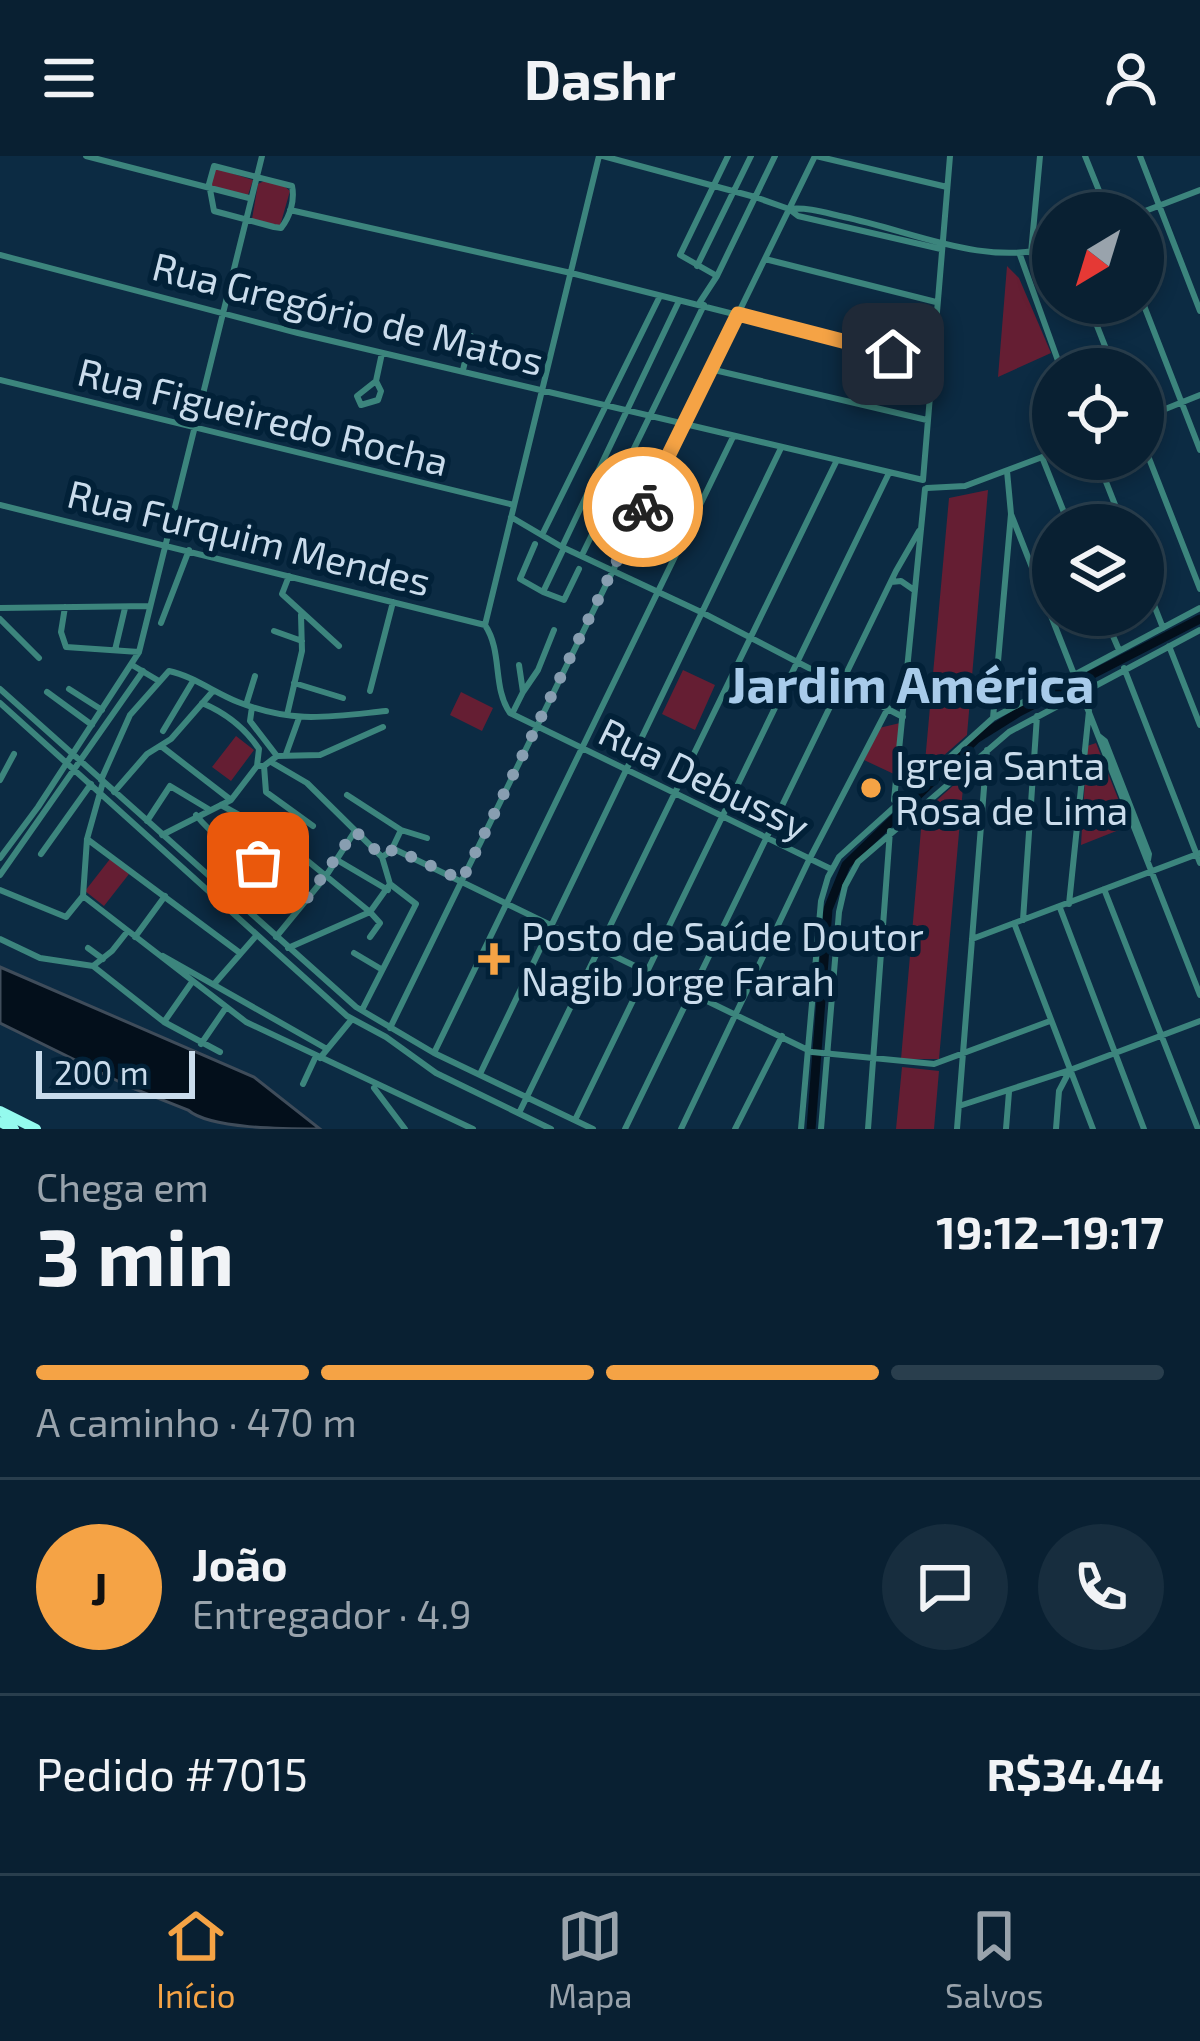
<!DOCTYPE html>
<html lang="pt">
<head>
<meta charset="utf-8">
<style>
	body { margin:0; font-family:"Exo 2",sans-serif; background:#172d3e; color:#f1f3f6; height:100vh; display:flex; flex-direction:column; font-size:45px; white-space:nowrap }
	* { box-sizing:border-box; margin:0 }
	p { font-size:39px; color:#99a3ac }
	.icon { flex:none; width:66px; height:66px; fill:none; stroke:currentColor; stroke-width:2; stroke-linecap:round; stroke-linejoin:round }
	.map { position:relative; height:973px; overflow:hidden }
	.details { display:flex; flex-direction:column; background:#092032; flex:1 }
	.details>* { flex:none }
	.needle { width:78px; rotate:218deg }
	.tools { position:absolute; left:1032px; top:36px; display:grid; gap:24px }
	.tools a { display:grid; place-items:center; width:132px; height:132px; border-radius:50%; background:#092032; box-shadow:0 6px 18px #0003,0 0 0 3px #293e4d; font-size:60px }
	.scale { position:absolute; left:36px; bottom:30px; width:159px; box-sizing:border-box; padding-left:12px; border:6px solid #cadcec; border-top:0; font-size:33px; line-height:42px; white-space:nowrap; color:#cadcec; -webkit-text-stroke:9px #022138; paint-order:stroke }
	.pin { position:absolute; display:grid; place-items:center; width:102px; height:102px; color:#fff; margin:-51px; border-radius:24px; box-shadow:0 6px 18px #0006 }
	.courier { position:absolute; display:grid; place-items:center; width:120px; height:120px; margin:-60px; border:9px solid #f5a345; border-radius:50%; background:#fff; color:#222; box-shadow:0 3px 15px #0007 }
	.overview em { font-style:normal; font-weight:700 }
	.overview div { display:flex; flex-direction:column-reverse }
	.overview { display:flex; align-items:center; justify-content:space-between; height:204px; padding:0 36px }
	h1 { font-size:78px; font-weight:700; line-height:90px }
	.bar { display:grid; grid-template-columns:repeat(4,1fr); gap:18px 12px; align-content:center; height:144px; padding:0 36px }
	.bar i { height:15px; border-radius:9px; background:#293e4d }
	.bar .current { background:#f5a345 }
	.bar p { grid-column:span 4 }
	.line { display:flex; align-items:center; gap:30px; padding:0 36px; border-top:3px solid #293e4d }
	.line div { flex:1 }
	.round { display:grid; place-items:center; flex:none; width:126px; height:126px; border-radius:63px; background:#172d3e }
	header { display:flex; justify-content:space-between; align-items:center; height:156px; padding:0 36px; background:#092032; font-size:54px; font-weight:700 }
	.tab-bar { display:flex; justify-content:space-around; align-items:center; height:168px; border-top:3px solid #293e4d; background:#092032; font-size:33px; color:#99a3ac }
	.tab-bar a { display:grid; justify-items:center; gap:6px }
	.tab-bar .current { color:#f5a345 }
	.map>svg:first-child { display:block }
	.green { fill:#651e33 }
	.water { fill:#030f1b; stroke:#3f4c5a; stroke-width:3 }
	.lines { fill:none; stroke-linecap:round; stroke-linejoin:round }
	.river { stroke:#030f1b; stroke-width:9 }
	.minor { stroke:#3c857d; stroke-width:6 }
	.highway { stroke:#94faee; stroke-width:10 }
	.done { stroke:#889eb1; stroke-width:12; stroke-dasharray:0 21.6 }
	.route { stroke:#f5a345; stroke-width:15 }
	.poi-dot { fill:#f5a345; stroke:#022138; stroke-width:4.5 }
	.labels { text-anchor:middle; stroke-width:12; stroke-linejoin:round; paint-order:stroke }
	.street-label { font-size:39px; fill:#cadcec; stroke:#022138 }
	.poi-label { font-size:39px; fill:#cadcec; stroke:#022138; text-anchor:start }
	.district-label { font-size:51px; font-weight:bold; fill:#a8cbea; stroke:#022138 }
</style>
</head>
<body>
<header><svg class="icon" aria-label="menu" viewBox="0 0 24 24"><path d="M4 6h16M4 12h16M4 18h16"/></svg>Dashr<svg class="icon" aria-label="person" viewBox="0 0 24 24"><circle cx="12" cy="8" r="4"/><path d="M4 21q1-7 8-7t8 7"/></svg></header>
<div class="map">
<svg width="1200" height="973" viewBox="0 0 1200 973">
	<rect width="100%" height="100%" fill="#0c2b43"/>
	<path class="green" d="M 215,12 L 253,24 L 248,39 L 211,30 Z
		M 264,25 L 283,29 L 290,35 L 280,70 L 252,63 L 258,28 Z
		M 1007,110 L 1019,122 L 1051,197 L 998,221 Z
		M 988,334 L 967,579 L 924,617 L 949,342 Z
		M 683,514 L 715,529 L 695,574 L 662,558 Z
		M 461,536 L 493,552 L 482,575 L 450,559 Z
		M 900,567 L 896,619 L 864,604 L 879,572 Z
		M 236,580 L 254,594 L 231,625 L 212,611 Z
		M 1096,587 L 1129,670 L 1081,689 L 1087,590 Z
		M 964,620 L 939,903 L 901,903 L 922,662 L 918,661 Z
		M 110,703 L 129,718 L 104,750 L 85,735 Z
		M 902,911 L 939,915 L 934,973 L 896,973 Z"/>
	<path class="water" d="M 0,811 L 254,921 L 320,973 C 285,973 210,973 188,954 L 132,932 L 0,867 Z"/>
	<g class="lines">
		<path class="river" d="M 811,973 L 828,753 L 846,709 L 976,583 L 1019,556 L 1200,463"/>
		<path class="minor" d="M 86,0 L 249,42
			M 603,0 L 755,41 L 789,53 L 798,60 L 941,93
			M 816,0 L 947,31
			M 1085,0 L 1108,57
			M 1140,0 L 1200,155
			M 214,10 L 292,30 C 295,44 290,61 281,72 L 274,71 L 214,55 L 209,28 Z
			M 789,53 C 808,51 826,57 844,61 C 912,75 984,111 1053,91
			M 290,54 L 571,117 L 932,208
			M 1140,57 L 1200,34
			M 1031,97 L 1040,0
			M 0,99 L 298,177 L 923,324
			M 1020,99 L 1061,213
			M 765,103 L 936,146
			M 697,110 L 751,0
			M 717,120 L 680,99 L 728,0
			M 700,146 L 717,120 L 775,0
			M 1088,147 L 1114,213
			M 1143,147 L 1200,294
			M 710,213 L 927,264
			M 463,214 L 471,180
			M 0,224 L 514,349
			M 376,225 L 357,240 L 361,249 L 378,244 L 381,235 L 376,225 L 382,197
			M 1143,262 L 1200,239
			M 1143,287 L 1200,433
			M 1042,301 L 1069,369
			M 1097,303 L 1123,369
			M 923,324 L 950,0
			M 927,332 L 965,330 L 1053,297
			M 0,349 L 485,469
			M 1011,358 L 1200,839
			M 511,361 L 562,391 L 703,457 L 903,561
			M 542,379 L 660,140
			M 535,388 L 520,423 L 543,436 L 564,392
			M 562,391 L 679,145
			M 582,399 L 704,149
			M 289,420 L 282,438 L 339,490
			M 1143,421 L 1163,472
			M 891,426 L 901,425 L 914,434
			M 543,436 L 564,444 L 579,413
			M 65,451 L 61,476 L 66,491 L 139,496
			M 0,452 L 150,450
			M 1104,459 L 1119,494
			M 0,463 L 39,502
			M 161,467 L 189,394
			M 485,469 L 599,0
			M 485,469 C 503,496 492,531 510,557 L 831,713
			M 274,475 L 302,485
			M 1169,490 L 1200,569
			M 115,494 L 125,452
			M 132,509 L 159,525
			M 1124,512 L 1200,707
			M 294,527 L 343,542
			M 0,533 L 356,851 L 434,897 L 593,973
			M 69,533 L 102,554
			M 370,535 L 393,446
			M 47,536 L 92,569
			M 523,536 L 538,514 L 554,474
			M 0,547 L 347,860 L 386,881 L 436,917 L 551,973
			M 202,547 C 226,557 245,572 259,593 L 257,610
			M 246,549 L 255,520
			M 252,551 L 250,565 L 277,600
			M 512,558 L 523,536 L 519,509
			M 287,559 L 302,495 L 301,459
			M 993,562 L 1011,358 L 1007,315
			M 163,575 L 193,525
			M 1100,581 L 1105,585 L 1149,698 L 1148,704
			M 161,590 L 231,644
			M 286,598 L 299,562
			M 277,600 L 320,599 L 383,571
			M 271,606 L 307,627 L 382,701 L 390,728
			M 264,610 L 266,636 L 313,670
			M 0,624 L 14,598
			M 101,624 L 130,559 L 169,515 C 193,520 215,537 238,546 C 294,568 328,561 386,555
			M 114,636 L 147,598 L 171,583 L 213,535
			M 347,639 L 401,674 L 392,693
			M 894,644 L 925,333
			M 221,649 L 276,679 L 370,756 L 380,767 L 370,781
			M 196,659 C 224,694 271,715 305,745
			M 147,665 L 170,630 L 210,654
			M 401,674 L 427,682
			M 162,679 L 231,644 L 257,610 L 264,610 L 277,600
			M 87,683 L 240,797
			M 41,698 L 91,628
			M 382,701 L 394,693 L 812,896 L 934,908 L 1050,865
			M 0,702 L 38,651 L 139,496 L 262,0
			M 337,704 L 388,734
			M 0,719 L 143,515
			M 1104,733 L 1198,973
			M 0,734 L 66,761 L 83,740 L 87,683 L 103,626
			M 83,740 L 246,866 L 473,973
			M 1069,748 L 1089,555
			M 1060,752 L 1144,973
			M 1023,764 L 1037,560
			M 1014,767 L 1093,973
			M 135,781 L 165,740
			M 276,781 L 326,720 L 355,675
			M 0,783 L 40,802 L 93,810 L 112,795 L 127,776
			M 972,783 L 1200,697
			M 88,792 L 103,803
			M 288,792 L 370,756 L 390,728
			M 354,797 L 381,813
			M 163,800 L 327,893
			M 93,810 L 164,866 L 220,896
			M 215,827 L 256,780
			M 362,854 L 416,748 L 390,728
			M 164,866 L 192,826
			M 390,872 L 815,0
			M 201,888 L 225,853
			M 434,897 L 733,281
			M 320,902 L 352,863
			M 480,918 L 781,292
			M 303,928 L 316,900
			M 374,932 L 405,973
			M 959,950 L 1070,914 L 1200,865
			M 519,957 L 837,304
			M 575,964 L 889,317
			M 625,973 L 896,415 L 919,375
			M 681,973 L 809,704 L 888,552
			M 735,973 L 782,880
			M 801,973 L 821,745 L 828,721 L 839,701 L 993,562 L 1200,452
			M 821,973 L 839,756 L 845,730 L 858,706 L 1009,576 L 1200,474
			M 868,973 L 890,675
			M 957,973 L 987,594
			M 1006,973 L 1009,936
			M 1056,973 L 1059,935 L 1070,914"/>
		<path class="highway" d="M 0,955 L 36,973
			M 0,966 L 14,973"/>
	</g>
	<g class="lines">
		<path class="done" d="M 258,707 L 305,745 L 355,675 L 382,700 L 394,693 L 462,724 L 643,351"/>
		<path class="route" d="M 643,351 L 738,158 L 893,198"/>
	</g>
	<g class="poi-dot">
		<circle cx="871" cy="632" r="12"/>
		<path d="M488 785h12v12h12v12h-12v12h-12v-12h-12v-12h12z"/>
	</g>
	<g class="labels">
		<g class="street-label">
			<text transform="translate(348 158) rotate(14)" y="14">Rua Gregório de Matos</text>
			<text transform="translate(263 261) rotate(14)" y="14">Rua Figueiredo Rocha</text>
			<text transform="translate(249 382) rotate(14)" y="14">Rua Furquim Mendes</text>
			<text transform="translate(704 623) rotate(26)" y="14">Rua Debussy</text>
		</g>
		<g class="poi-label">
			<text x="895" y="624">Igreja Santa<tspan x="895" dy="45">Rosa de Lima</tspan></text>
			<text x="521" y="795">Posto de Saúde Doutor<tspan x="521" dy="45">Nagib Jorge Farah</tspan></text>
		</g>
		<g class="district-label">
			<text x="911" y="547">Jardim América</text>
		</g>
	</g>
</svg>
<div class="tools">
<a><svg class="needle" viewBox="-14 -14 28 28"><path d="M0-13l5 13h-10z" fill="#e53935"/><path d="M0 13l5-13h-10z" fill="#99a3ac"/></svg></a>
<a><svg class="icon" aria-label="locate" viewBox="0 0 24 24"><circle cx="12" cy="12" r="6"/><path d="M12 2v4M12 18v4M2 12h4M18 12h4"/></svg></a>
<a><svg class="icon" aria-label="layers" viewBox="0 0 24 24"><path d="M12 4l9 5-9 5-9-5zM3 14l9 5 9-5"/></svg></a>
</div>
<div class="scale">200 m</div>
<div class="pin" style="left:258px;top:707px;background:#ea580c"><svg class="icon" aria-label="bag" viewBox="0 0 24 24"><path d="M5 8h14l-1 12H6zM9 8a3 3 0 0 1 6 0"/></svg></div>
<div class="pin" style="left:893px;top:198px;background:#1f2937"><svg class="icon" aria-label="home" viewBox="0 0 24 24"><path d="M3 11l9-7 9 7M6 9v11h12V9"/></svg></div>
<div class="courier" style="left:643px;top:351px"><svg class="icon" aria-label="bike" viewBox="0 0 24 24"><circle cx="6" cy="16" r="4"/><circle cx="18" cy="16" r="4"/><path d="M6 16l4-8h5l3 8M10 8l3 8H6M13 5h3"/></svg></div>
</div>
<section class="details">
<div class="overview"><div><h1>3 min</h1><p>Chega em</p></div><em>19:12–19:17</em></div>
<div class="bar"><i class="current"></i><i class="current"></i><i class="current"></i><i></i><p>A caminho · 470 m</p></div>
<div class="line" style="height:216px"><b class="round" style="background:#f5a345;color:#111">J</b><div><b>João</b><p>Entregador · 4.9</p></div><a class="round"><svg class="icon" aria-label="chat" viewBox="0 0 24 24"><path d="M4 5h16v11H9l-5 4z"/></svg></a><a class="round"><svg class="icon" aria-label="phone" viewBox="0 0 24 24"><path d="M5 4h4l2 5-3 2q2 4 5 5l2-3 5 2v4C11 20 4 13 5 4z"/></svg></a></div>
<div class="line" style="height:156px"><div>Pedido #7015</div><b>R$34.44</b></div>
</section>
<nav class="tab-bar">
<a class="current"><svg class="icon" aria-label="home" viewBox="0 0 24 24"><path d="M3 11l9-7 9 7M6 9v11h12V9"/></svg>Início</a>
<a><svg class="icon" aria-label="map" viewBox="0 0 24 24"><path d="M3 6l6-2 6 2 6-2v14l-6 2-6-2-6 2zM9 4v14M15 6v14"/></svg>Mapa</a>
<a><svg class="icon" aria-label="saved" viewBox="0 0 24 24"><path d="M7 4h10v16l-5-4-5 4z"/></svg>Salvos</a>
</nav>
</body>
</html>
